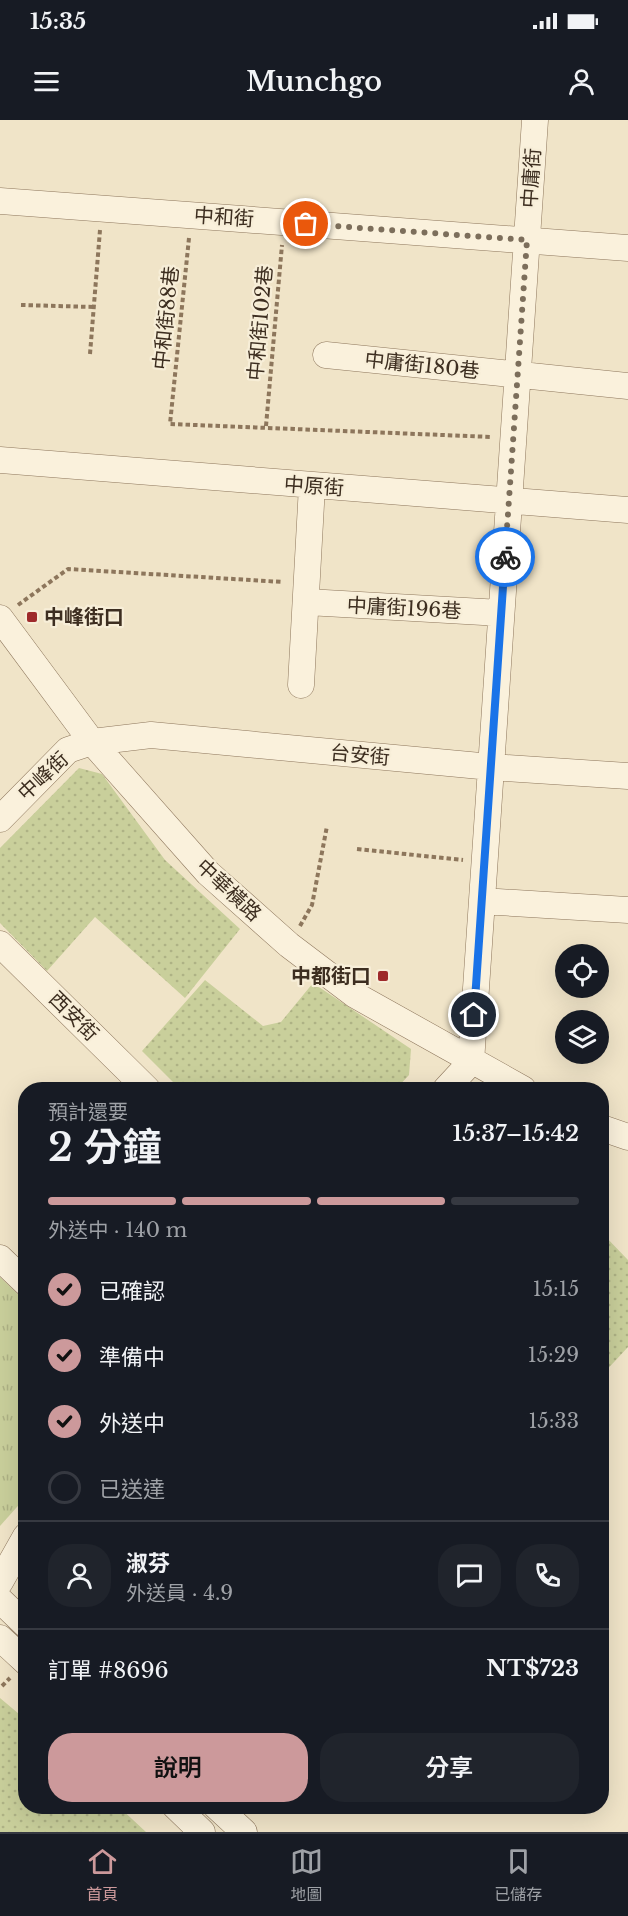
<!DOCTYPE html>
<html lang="zh-TW">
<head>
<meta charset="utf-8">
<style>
	body { margin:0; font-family:"Libre Baskerville","Noto Sans TC",serif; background:#20242c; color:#f1f3f6; height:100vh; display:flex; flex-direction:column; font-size:22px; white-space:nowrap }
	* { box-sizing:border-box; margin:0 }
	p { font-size:20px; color:#9ea1a6 }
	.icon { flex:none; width:33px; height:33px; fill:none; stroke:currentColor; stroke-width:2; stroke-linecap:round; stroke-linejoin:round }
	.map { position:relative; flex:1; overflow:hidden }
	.panel { position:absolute; left:18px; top:962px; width:591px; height:732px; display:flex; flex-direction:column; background:#171b24; border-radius:24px; box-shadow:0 6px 24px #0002 }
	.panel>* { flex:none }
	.controls { position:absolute; left:555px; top:824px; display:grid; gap:12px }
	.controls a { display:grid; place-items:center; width:54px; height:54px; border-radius:50%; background:#171b24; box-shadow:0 6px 24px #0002; font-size:30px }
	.pin { position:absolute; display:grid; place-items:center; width:51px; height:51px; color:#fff; margin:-26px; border:3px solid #fff; border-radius:50%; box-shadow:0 2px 6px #0007 }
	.courier { position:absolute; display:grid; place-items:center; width:60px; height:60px; margin:-30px; border:4px solid #1a73e8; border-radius:50%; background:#fff; color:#222; box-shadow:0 2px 8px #0007 }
	.headline em { font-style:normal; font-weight:600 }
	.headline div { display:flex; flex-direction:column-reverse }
	.headline { display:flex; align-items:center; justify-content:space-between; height:102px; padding:0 30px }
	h1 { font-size:39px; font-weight:600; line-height:45px }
	.bar { display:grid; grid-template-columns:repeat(4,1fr); gap:9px 6px; align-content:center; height:72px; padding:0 30px }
	.bar i { height:8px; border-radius:4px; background:#363941 }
	.bar .selected { background:#cc999b }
	.bar p { grid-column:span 4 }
	.line { display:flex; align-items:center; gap:15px; padding:0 30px; border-top:2px solid #363941 }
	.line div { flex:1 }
	.round { display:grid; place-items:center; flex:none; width:63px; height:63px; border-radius:24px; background:#20242c }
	ol { padding:0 30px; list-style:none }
	li { display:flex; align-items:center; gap:18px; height:66px }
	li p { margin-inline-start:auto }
	li .icon { padding:6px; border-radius:50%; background:#cc999b; color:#111; stroke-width:4 }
	li:last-child { color:#9ea1a6 }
	li i { width:33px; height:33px; border:3px solid #363941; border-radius:50% }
	.button { display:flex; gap:12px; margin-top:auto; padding:12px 30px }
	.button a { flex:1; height:69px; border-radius:24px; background:#cc999b; color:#111; font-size:24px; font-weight:600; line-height:69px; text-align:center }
	.button a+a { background:#20242c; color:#f1f3f6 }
	.status { display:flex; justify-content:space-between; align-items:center; height:42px; padding:0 30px; background:#171b24; direction:ltr }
	.status svg { height:16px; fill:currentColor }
	header { display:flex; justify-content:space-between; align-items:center; height:78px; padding:0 30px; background:#171b24; font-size:27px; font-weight:600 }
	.menu { display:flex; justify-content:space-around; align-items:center; height:84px; border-top:2px solid #363941; background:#171b24; font-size:16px; color:#9ea1a6 }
	.menu a { display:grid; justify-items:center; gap:3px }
	.menu .selected { color:#cc999b }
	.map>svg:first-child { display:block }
	.grass { fill:url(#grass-dots) }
	.park { fill:url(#park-tufts) }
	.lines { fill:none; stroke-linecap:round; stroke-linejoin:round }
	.minor-casing { stroke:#8d765c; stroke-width:27 }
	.path { stroke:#8d765c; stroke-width:4; stroke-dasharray:4.5 3; stroke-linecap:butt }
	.minor { stroke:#faf1dc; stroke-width:26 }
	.done { stroke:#7c6e5b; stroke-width:6; stroke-dasharray:0 10.8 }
	.route { stroke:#1a73e8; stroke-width:8 }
	.poi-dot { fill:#9e2a2b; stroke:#f7eed8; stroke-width:2 }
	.labels { text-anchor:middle; stroke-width:4.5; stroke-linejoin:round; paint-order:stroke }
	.street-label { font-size:20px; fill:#3d2e20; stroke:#f7eed8 }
	.poi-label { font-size:20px; font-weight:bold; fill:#3d2e20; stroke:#f7eed8; text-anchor:start }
</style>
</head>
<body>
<div class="status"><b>15:35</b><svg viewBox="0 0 49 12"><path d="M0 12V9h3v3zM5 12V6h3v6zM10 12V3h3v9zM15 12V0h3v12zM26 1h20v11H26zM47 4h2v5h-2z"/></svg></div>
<header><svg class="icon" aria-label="menu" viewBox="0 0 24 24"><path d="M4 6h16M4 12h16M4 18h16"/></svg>Munchgo<svg class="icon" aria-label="person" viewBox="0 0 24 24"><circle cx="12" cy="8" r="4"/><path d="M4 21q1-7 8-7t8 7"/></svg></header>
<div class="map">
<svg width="628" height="1712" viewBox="0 0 628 1712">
	<defs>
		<pattern id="grass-dots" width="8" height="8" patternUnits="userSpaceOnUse" patternTransform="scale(1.5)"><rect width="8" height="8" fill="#c9cf9b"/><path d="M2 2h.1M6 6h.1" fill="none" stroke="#aeb285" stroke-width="1.8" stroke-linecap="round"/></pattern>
		<pattern id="park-tufts" width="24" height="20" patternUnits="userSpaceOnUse" patternTransform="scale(1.5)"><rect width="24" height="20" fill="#c9cf9b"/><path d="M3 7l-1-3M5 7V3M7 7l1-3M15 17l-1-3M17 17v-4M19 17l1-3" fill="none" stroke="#aeb285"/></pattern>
	</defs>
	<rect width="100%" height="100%" fill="#f0e4c8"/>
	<path class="grass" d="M 79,648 L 102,654 L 165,740 L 240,809 L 185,878 L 95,797 L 47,851 L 0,803 L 0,728 Z
		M 205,860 L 263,906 L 281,902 L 313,863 L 411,929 L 409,955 L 396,969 L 180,969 L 142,931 Z
		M 602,1113 L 628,1140 L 628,1227 L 602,1255 Z
		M 0,1578 L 25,1599 L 26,1686 L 118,1686 L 146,1712 L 0,1712 Z"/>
	<path class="park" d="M 0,1157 L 26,1182 L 25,1378 L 0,1406 Z"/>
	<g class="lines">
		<defs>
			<path id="minor" d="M 0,81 L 628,128
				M 326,235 L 628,266
				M 0,340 L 628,390
				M 307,482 L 501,493
				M 0,498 L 92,622 L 208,753 L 289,825 L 355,875 L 523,969
				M 301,565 L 312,366
				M 0,699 L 68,630 L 92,622 L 151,615 L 491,647 L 628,656
				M 482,781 L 628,790
				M 0,824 L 147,969
				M 446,969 L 471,942 L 535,0
				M 602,1008 L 628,1017
				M 0,1138 L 26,1163
				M 0,1462 L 26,1416
				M 0,1480 L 26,1505
				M 0,1518 L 26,1542
				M 175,1686 L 202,1712
				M 216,1686 L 244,1712"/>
		</defs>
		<use href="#minor" class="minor-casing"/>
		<path class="path" d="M 189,118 L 170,304 L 492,317
			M 21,185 L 94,187
			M 90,234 L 100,110
			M 266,306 L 282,125
			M 18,485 L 68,449 L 283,462
			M 357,729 L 463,740
			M 300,806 L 312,785 L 327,706
			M 2,1566 L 10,1558"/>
		<use href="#minor" class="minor"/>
	</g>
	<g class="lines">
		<path class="done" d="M 306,104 L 527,120 L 505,437"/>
		<path class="route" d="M 474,895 L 505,437"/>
	</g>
	<g class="poi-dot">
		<rect x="26" y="491" width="12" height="12" rx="3"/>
		<rect x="377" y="850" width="12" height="12" rx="3"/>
	</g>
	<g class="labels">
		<g class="street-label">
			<text transform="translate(531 58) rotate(-86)" y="7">中庸街</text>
			<text transform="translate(224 97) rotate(4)" y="7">中和街</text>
			<text transform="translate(166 198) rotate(-84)" y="7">中和街88巷</text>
			<text transform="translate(260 203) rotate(-85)" y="7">中和街102巷</text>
			<text transform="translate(422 245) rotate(6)" y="7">中庸街180巷</text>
			<text transform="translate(314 366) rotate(4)" y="7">中原街</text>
			<text transform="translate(404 488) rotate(3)" y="7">中庸街196巷</text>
			<text transform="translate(360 635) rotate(5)" y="7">台安街</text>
			<text transform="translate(43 656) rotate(-43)" y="7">中峰街</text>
			<text transform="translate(229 770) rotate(43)" y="7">中華橫路</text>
			<text transform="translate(74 896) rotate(45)" y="7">西安街</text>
		</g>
		<g class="poi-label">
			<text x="44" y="504">中峰街口</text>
			<text x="371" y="863" text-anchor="end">中都街口</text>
		</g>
	</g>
</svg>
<div class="controls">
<a><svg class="icon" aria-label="locate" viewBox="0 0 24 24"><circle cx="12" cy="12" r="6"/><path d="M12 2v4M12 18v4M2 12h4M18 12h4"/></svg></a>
<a><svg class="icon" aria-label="layers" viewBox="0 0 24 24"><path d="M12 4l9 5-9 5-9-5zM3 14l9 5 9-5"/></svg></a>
</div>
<div class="pin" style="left:306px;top:104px;background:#ea580c"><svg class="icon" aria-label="bag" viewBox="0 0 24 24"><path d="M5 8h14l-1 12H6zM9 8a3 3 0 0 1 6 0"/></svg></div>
<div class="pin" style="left:474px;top:895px;background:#1f2937"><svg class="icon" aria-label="home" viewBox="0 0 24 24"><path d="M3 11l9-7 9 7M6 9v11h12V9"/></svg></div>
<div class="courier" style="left:505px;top:437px"><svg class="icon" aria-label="bike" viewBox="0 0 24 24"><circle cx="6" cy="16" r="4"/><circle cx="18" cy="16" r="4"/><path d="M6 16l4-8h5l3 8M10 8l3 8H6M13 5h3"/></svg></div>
<section class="panel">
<div class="headline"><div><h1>2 分鐘</h1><p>預計還要</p></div><em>15:37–15:42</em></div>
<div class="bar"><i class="selected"></i><i class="selected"></i><i class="selected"></i><i></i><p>外送中 · 140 m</p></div>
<ol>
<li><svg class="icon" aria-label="check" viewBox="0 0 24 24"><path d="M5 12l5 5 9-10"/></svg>已確認<p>15:15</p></li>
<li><svg class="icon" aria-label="check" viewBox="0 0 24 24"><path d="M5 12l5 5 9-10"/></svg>準備中<p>15:29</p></li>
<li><svg class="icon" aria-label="check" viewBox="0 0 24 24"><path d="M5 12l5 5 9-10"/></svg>外送中<p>15:33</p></li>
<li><i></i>已送達</li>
</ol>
<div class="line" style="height:108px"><a class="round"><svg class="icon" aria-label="person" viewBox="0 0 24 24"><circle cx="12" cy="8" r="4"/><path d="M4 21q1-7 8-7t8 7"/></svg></a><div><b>淑芬</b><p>外送員 · 4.9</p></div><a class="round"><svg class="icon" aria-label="chat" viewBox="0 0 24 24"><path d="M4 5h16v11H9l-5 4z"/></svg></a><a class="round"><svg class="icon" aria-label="phone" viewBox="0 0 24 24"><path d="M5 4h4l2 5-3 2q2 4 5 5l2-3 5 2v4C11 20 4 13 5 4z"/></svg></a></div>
<div class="line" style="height:78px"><div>訂單 #8696</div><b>NT$723</b></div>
<div class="button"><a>說明</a><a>分享</a></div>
</section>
</div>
<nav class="menu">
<a class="selected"><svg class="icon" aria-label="home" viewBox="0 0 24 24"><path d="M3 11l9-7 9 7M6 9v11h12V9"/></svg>首頁</a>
<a><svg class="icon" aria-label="map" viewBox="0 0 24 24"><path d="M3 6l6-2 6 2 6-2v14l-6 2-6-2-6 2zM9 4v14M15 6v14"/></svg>地圖</a>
<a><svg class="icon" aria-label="saved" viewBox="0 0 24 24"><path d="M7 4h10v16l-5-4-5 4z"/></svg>已儲存</a>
</nav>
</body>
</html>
